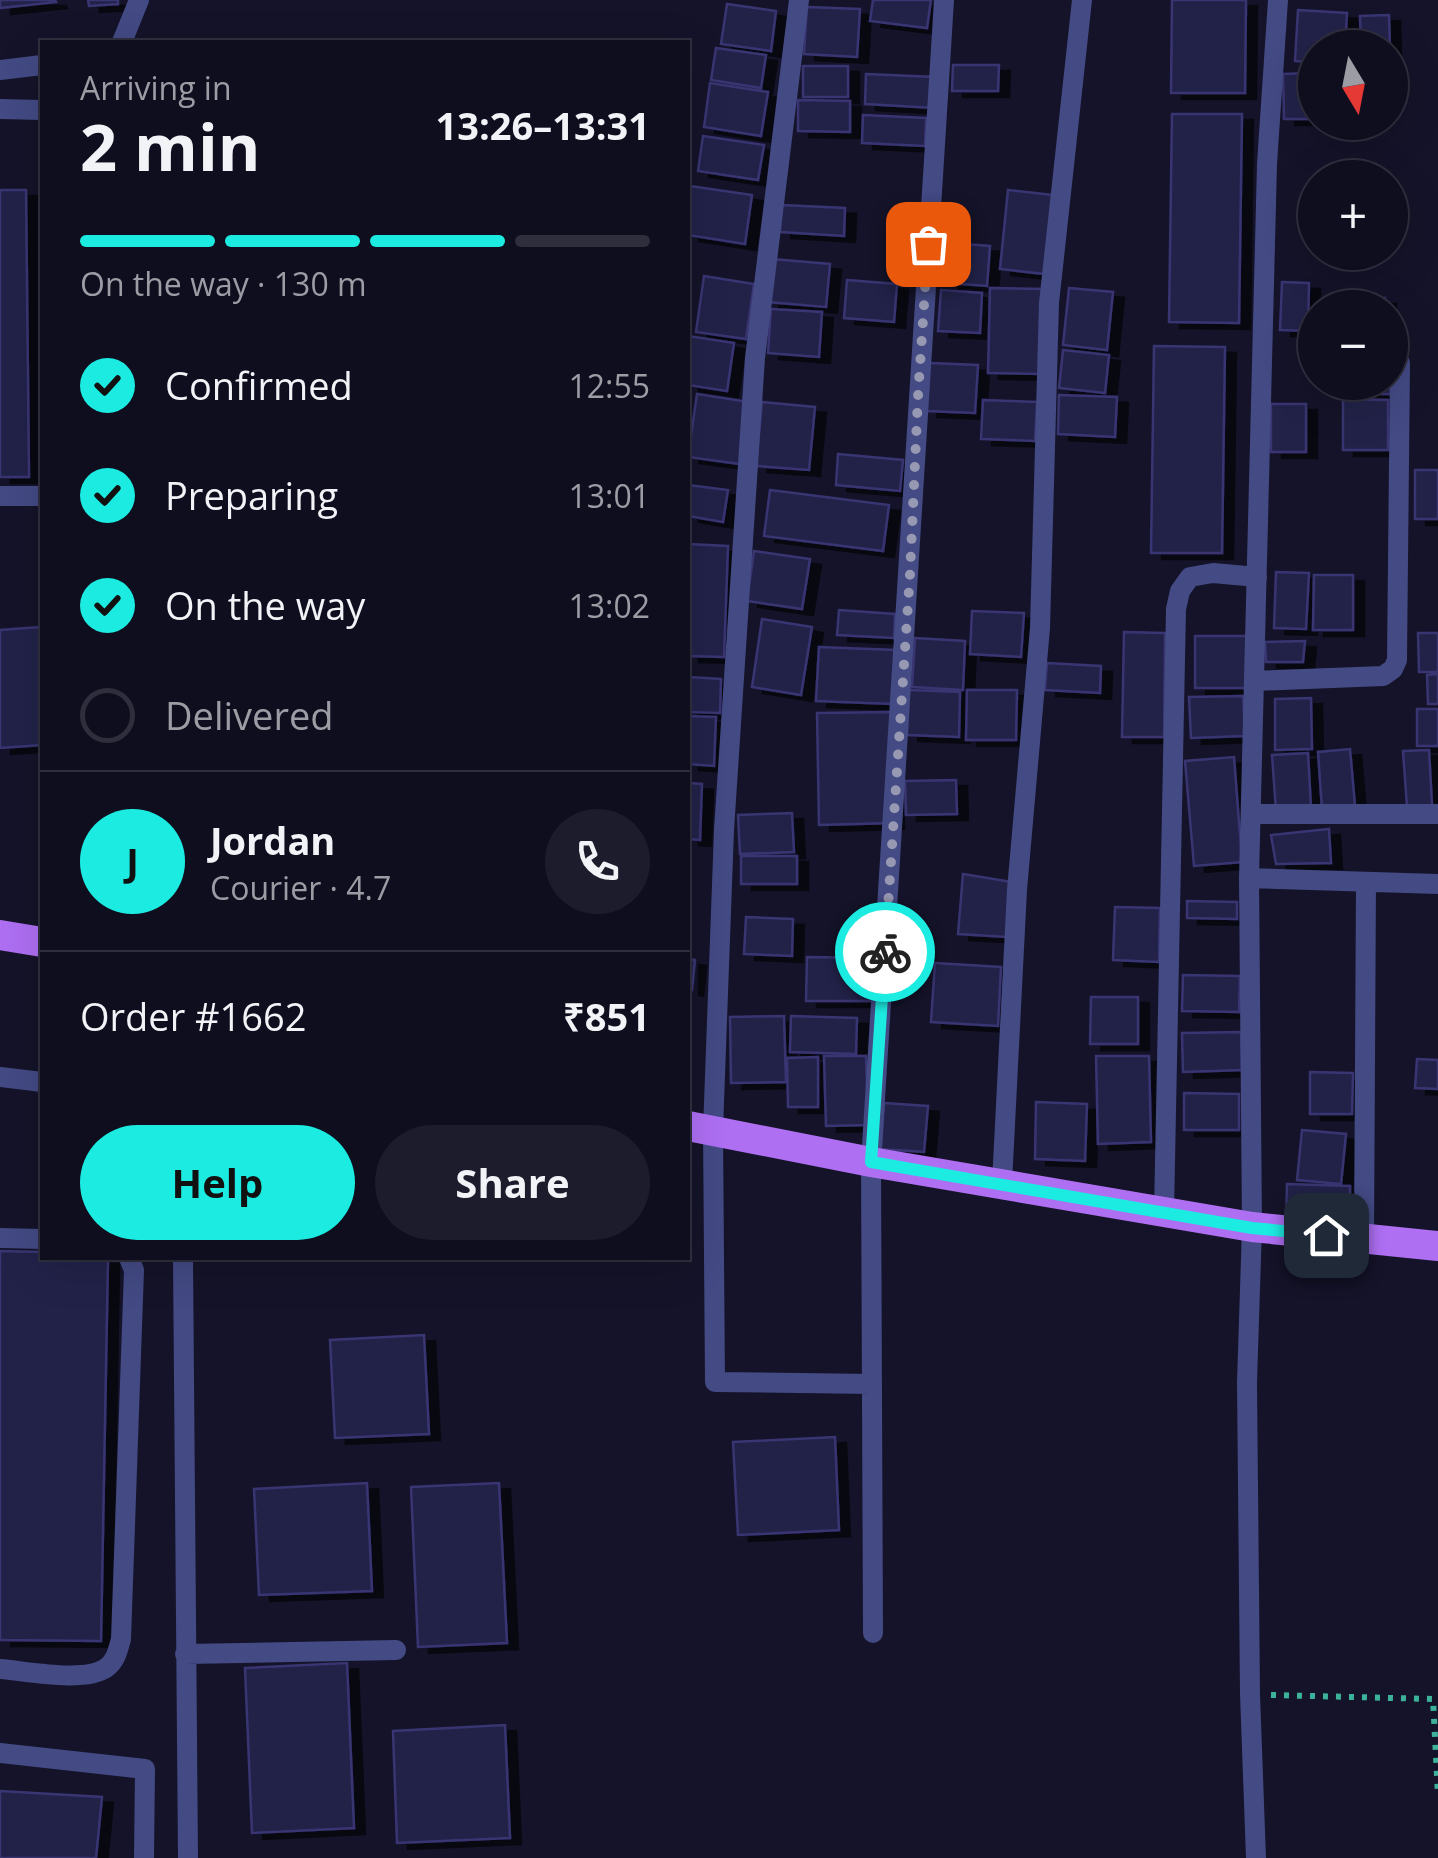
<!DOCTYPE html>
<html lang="en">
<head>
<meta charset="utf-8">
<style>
	body { margin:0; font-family:"Open Sans",sans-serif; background:#1d1c2c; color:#f1f3f6; height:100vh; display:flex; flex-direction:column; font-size:38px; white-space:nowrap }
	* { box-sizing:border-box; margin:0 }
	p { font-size:32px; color:#9b9ca4 }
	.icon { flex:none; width:55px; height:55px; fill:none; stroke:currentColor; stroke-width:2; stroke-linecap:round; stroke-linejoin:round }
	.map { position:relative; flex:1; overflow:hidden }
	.drawer { position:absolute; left:40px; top:40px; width:650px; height:1220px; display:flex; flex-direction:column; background:#0f0e1f; border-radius:0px; box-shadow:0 10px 40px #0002,0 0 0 2px #2f2e3d }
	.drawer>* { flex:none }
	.needle { width:65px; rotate:170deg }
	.buttons { position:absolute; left:1298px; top:30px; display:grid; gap:20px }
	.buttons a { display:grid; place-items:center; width:110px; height:110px; border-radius:50%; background:#0f0e1f; box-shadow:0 10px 40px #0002,0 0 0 2px #2f2e3d; font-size:50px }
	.pin { position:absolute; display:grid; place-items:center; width:85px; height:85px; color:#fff; margin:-42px; border-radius:20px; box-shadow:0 5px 15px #0006 }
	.courier { position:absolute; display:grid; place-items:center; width:100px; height:100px; margin:-50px; border:8px solid #1cebe1; border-radius:50%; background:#fff; color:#222; box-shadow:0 2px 12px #0007 }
	.summary em { font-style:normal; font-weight:700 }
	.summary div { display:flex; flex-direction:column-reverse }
	.summary { display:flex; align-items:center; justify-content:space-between; height:170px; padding:0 40px }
	h1 { font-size:65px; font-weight:700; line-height:75px }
	.bar { display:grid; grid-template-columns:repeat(4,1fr); gap:15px 10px; align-content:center; height:120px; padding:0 40px }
	.bar i { height:12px; border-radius:8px; background:#2f2e3d }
	.bar .selected { background:#1cebe1 }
	.bar p { grid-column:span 4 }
	.line { display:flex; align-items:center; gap:25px; padding:0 40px; border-top:2px solid #2f2e3d }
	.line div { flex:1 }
	.round { display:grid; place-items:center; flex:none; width:105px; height:105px; border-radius:52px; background:#1d1c2c }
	ol { padding:0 40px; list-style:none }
	li { display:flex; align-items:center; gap:30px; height:110px }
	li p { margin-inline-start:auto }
	li .icon { padding:10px; border-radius:50%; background:#1cebe1; color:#111; stroke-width:4 }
	li:last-child { color:#9b9ca4 }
	li i { width:55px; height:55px; border:5px solid #2f2e3d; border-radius:50% }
	.cta { display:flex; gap:20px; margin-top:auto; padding:20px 40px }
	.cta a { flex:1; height:115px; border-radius:60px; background:#1cebe1; color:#111; font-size:40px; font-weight:700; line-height:115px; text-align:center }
	.cta a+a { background:#1d1c2c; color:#f1f3f6 }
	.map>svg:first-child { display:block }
	.building { fill:#232149; stroke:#383572; stroke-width:2.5; filter:url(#shadow) }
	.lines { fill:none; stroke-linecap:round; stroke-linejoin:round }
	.path { stroke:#3cb29a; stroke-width:6; stroke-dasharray:5 8; stroke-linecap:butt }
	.lane { stroke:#434a84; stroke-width:20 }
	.street { stroke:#434a84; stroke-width:20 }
	.primary { stroke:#ae6ff2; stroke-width:30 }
	.done { stroke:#9798b2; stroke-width:10; stroke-dasharray:0 18 }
	.route { stroke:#1cebe1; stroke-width:12 }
</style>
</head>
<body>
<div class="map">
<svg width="1438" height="1858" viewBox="0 0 1438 1858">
	<defs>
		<filter id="shadow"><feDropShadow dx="11" dy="6" stdDeviation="0" flood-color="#0009"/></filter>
	</defs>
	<rect width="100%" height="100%" fill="#141329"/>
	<path class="building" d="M 0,0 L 55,0 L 56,2 L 0,8 Z
		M 88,0 L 118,0 L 118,4 L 89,6 Z
		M 873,0 L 931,0 L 927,28 L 870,21 Z
		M 1172,0 L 1246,0 L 1245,93 L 1171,93 Z
		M 727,4 L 776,11 L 771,51 L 721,44 Z
		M 807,7 L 860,9 L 857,57 L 804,54 Z
		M 1298,10 L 1347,13 L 1345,48 L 1315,48 L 1315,63 L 1295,61 Z
		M 1389,15 L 1390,48 L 1361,48 L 1360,16 Z
		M 716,48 L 766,55 L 761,88 L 711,80 Z
		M 953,65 L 999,65 L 998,91 L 952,91 Z
		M 803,66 L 848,66 L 848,97 L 803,97 Z
		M 1308,73 L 1309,119 L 1284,119 L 1283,74 Z
		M 866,74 L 936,77 L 935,108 L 865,104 Z
		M 710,83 L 768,92 L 761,136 L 704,127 Z
		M 798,100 L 850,101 L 850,132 L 798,131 Z
		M 1172,114 L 1242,114 L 1239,323 L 1169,322 Z
		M 863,115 L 926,118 L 925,146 L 862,143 Z
		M 703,136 L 764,145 L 758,180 L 698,171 Z
		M 690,186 L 752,195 L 745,244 L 688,235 Z
		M 0,190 L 26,190 L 29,477 L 0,477 Z
		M 1008,190 L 1054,195 L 1045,274 L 1000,269 Z
		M 782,205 L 845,208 L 844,236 L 780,232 Z
		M 951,243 L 990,246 L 987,286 L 948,283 Z
		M 772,259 L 830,264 L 826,307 L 768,302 Z
		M 704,276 L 754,284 L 746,339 L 696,332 Z
		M 847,280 L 897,284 L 894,322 L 844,318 Z
		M 1282,282 L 1309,283 L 1308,331 L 1280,330 Z
		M 990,288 L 1044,289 L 1042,374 L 988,373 Z
		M 1069,288 L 1113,292 L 1107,350 L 1063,345 Z
		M 941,290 L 982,293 L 980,333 L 938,331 Z
		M 1334,298 L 1385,298 L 1385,308 L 1334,308 Z
		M 771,309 L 822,312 L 819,357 L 768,353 Z
		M 688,336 L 734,343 L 727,391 L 688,385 Z
		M 1154,346 L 1225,347 L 1222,553 L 1151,553 Z
		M 1063,350 L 1109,355 L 1105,393 L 1059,388 Z
		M 1390,351 L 1391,394 L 1346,394 L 1346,382 L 1390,382 Z
		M 930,363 L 978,365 L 975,413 L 926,411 Z
		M 697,394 L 749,402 L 740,464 L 688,457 Z
		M 1059,395 L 1117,397 L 1115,437 L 1058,434 Z
		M 1343,399 L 1388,400 L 1388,450 L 1343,450 Z
		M 983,400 L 1037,402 L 1035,441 L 981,439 Z
		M 762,402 L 815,407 L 809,470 L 756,466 Z
		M 1271,404 L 1306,404 L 1306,452 L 1271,452 Z
		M 838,454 L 903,460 L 900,491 L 836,485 Z
		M 1415,470 L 1438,470 L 1438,519 L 1415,519 Z
		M 688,485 L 728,490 L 723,522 L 688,516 Z
		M 770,490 L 889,505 L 883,551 L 764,536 Z
		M 688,544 L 728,546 L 724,657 L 688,656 Z
		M 754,551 L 810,559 L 802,609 L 747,601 Z
		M 1276,572 L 1309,573 L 1306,629 L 1274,628 Z
		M 1314,575 L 1353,575 L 1353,630 L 1313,630 Z
		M 839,610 L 895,614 L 894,638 L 837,635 Z
		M 972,611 L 1024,613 L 1021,657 L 970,654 Z
		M 762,619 L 812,627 L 801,695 L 752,687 Z
		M 40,627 L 42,745 L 0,748 L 0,630 Z
		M 1124,632 L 1165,633 L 1164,737 L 1122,737 Z
		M 1418,633 L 1438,633 L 1438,672 L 1419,672 Z
		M 1195,636 L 1249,636 L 1249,688 L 1195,688 Z
		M 915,638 L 965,641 L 963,690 L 912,687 Z
		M 1305,641 L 1303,662 L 1266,662 L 1265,642 Z
		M 819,647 L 895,650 L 893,704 L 816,701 Z
		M 1047,663 L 1101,666 L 1100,693 L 1045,690 Z
		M 1438,674 L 1438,704 L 1428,704 L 1427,675 Z
		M 688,677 L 721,679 L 720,713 L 688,712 Z
		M 909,690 L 960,692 L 959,737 L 907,735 Z
		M 967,690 L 1017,690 L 1016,740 L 966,740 Z
		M 1243,696 L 1245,736 L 1191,738 L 1189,697 Z
		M 1311,698 L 1312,749 L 1275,750 L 1275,699 Z
		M 1417,709 L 1438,709 L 1438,746 L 1417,746 Z
		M 891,712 L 893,823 L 819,825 L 817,713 Z
		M 688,716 L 716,717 L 714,766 L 688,764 Z
		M 1350,749 L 1355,806 L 1322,809 L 1318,752 Z
		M 1429,750 L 1432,805 L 1407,807 L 1403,751 Z
		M 1308,753 L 1311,808 L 1276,811 L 1272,755 Z
		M 1234,757 L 1242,862 L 1194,866 L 1185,761 Z
		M 956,780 L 957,814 L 906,815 L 905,781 Z
		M 688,783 L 702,784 L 700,840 L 688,839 Z
		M 792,813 L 794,852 L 740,854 L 738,815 Z
		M 1329,829 L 1331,863 L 1276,864 L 1271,835 Z
		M 741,856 L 797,856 L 797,884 L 741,884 Z
		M 963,874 L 1012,882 L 1007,937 L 958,934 Z
		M 1187,901 L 1237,902 L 1237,919 L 1187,918 Z
		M 1115,907 L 1160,908 L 1159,962 L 1113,960 Z
		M 746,917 L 793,919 L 792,956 L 744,954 Z
		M 807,957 L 877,958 L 877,1001 L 806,1001 Z
		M 688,959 L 695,960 L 692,990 L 688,989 Z
		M 935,963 L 1001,967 L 998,1026 L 931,1022 Z
		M 1183,975 L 1240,976 L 1239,1012 L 1182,1011 Z
		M 1091,997 L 1138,997 L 1138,1044 L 1090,1044 Z
		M 784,1016 L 786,1082 L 731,1083 L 730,1017 Z
		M 791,1016 L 857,1018 L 856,1054 L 790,1052 Z
		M 1241,1032 L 1242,1070 L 1183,1072 L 1182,1033 Z
		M 824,1056 L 866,1056 L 868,1125 L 826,1126 Z
		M 1096,1056 L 1149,1056 L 1151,1142 L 1098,1144 Z
		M 818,1057 L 818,1107 L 788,1107 L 787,1058 Z
		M 1417,1059 L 1438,1060 L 1438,1089 L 1415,1088 Z
		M 1310,1072 L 1353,1073 L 1352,1114 L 1310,1114 Z
		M 1184,1093 L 1239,1094 L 1239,1130 L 1184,1130 Z
		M 1036,1102 L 1087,1104 L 1085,1161 L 1035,1159 Z
		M 884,1103 L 928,1106 L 924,1152 L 881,1149 Z
		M 1302,1130 L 1346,1134 L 1341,1184 L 1297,1180 Z
		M 1287,1184 L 1350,1186 L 1350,1227 L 1286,1225 Z
		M 0,1251 L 42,1252 L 42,1258 L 108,1258 L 101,1641 L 0,1640 Z
		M 424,1335 L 429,1434 L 335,1438 L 330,1340 Z
		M 835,1437 L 839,1530 L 738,1535 L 733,1442 Z
		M 367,1483 L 372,1591 L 259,1595 L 254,1489 Z
		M 499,1483 L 507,1643 L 418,1647 L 411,1487 Z
		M 347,1663 L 354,1828 L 252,1833 L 245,1668 Z
		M 505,1725 L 510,1838 L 397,1843 L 393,1731 Z
		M 0,1791 L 102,1797 L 96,1858 L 0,1858 Z"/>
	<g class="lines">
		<path class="path" d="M 1271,1695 L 1433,1699 L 1438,1795"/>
		<path class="lane" d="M 713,1130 L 715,1382 L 872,1384
			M 871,1162 L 873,1633
			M 0,1753 L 145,1769 L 144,1858"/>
		<path class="street" d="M 122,42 L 139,0
			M 0,70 L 42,65
			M 0,109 L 42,110
			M 0,496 L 42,496
			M 1254,681 L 1383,676 L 1393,669 L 1397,660 L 1400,363
			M 1251,814 L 1438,814
			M 1249,878 L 1438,884
			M 0,1077 L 42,1082
			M 713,1130 L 724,830 L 755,358 L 799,0
			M 871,1162 C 897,774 920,387 944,0
			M 1002,1183 L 1017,890 L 1040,628 L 1049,303 L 1082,0
			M 1164,1212 L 1176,609 L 1180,591 L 1190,577 L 1213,573 L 1257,577
			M 0,1238 L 42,1239
			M 1364,1239 L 1366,882
			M 183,1258 L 188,1858
			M 185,1654 L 396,1650
			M 0,1669 C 27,1671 84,1683 106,1668 C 116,1661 118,1650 121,1639 L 134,1270 L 129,1258
			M 1256,1858 L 1250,1694 L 1247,1382 L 1252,1227 L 1249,878 L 1267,164 L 1278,0"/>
		<path class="primary" d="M 0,935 L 42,942
			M 688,1126 L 871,1162 L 1252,1227 L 1438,1246"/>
	</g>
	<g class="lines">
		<path class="done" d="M 885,952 L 910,574 L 918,396 L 928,244"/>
		<path class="route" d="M 885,952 L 871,1162 L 1252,1228 L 1326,1235"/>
	</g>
</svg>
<div class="buttons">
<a><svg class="needle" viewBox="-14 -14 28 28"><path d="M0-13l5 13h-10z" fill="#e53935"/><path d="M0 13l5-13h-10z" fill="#9b9ca4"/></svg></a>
<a>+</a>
<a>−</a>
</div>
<div class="pin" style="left:928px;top:244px;background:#ea580c"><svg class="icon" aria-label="bag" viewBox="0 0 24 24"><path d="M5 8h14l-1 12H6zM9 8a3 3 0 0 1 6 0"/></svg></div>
<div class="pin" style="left:1326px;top:1235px;background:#1f2937"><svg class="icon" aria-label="home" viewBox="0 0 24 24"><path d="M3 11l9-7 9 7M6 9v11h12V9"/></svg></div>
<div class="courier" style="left:885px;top:952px"><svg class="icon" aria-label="bike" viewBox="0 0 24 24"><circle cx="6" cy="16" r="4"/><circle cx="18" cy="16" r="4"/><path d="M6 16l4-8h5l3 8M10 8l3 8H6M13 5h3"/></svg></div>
<section class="drawer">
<div class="summary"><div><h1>2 min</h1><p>Arriving in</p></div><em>13:26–13:31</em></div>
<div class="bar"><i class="selected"></i><i class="selected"></i><i class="selected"></i><i></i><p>On the way · 130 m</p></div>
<ol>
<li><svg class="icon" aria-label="check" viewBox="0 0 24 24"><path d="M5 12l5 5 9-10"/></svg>Confirmed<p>12:55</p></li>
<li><svg class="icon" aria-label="check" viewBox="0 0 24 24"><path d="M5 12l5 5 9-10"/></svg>Preparing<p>13:01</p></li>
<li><svg class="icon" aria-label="check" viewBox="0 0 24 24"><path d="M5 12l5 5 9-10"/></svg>On the way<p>13:02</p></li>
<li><i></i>Delivered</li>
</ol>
<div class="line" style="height:180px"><b class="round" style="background:#1cebe1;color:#111">J</b><div><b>Jordan</b><p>Courier · 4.7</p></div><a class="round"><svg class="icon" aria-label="phone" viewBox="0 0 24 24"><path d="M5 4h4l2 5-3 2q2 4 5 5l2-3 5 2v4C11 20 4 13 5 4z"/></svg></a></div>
<div class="line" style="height:130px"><div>Order #1662</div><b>₹851</b></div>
<div class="cta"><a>Help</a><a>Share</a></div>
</section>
</div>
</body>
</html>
